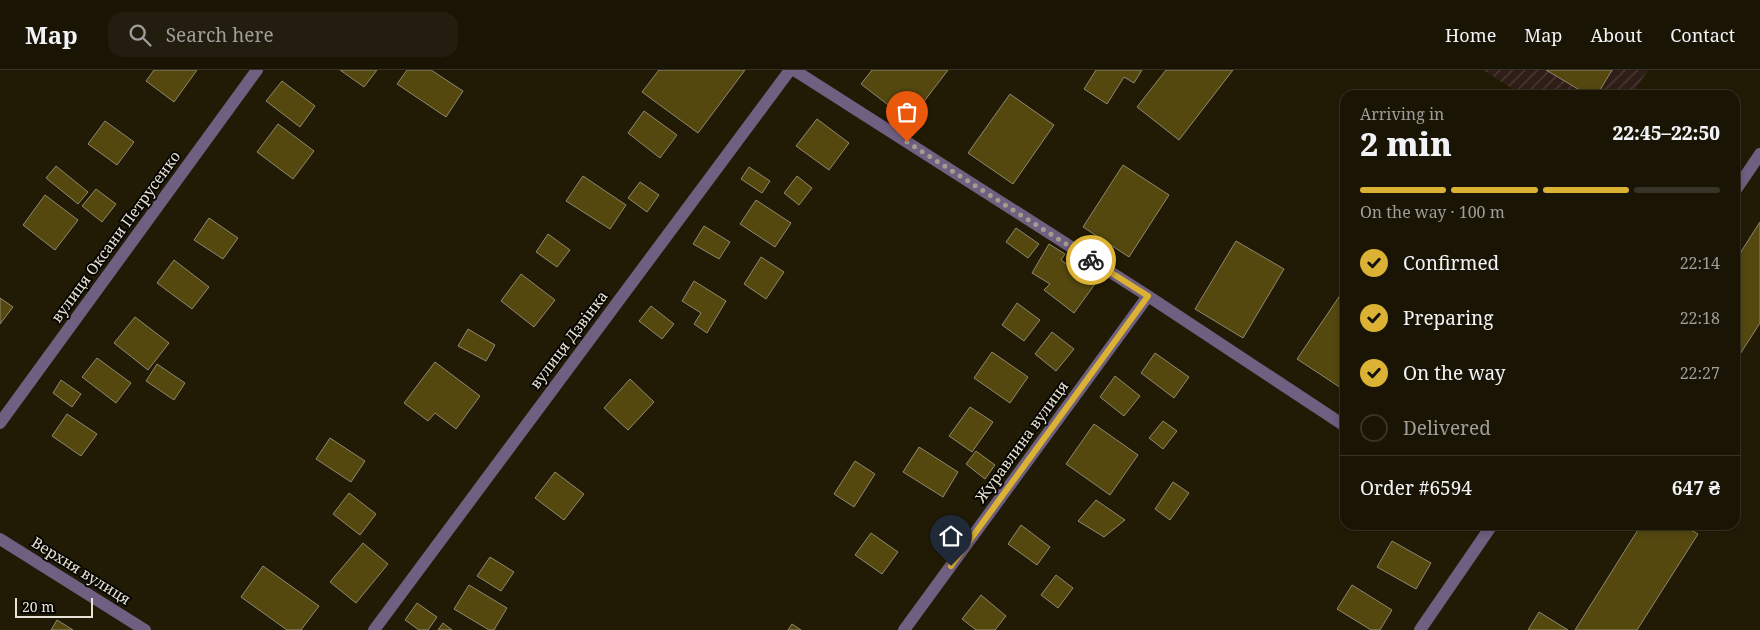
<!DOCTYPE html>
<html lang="en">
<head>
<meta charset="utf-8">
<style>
	body { margin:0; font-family:"Noto Serif",serif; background:#221d0e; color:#f1f3f6; height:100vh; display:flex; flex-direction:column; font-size:19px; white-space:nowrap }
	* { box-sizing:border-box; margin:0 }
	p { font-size:16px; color:#9f9e9a }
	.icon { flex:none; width:28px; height:28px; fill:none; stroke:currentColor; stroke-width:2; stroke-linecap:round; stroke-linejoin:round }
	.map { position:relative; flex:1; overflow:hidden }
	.sheet { position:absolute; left:1340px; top:20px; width:400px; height:440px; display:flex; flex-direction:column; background:#191404; border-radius:15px; box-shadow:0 2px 8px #0003,0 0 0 1px #373326 }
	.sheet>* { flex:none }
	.scale { position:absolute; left:15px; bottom:12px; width:78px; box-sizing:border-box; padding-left:5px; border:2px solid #e7e3d6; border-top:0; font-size:14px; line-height:18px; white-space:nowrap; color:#e7e3d6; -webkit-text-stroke:4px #080601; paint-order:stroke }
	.pin { position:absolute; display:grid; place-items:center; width:42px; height:42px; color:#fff; margin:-51px -21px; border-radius:50% 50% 50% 0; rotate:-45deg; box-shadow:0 0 5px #0007 }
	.pin .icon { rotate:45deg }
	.courier { position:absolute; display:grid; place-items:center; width:50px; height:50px; margin:-25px; border:4px solid #dbb233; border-radius:50%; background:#fff; color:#222; box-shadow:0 1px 6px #0007 }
	.summary em { font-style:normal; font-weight:800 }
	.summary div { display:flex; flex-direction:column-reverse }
	.summary { display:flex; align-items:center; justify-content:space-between; height:85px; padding:0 20px }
	h1 { font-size:32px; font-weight:800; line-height:38px }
	.bar { display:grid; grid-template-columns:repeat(4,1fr); gap:8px 5px; align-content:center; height:60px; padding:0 20px }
	.bar i { height:6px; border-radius:4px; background:#373326 }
	.bar .selected { background:#dbb233 }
	.bar p { grid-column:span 4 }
	.line { display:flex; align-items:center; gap:12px; padding:0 20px; border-top:1px solid #373326 }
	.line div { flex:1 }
	ol { padding:0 20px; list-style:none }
	li { display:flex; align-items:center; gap:15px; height:55px }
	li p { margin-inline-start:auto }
	li .icon { padding:5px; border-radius:50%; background:#dbb233; color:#111; stroke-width:4 }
	li:last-child { color:#9f9e9a }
	li i { width:28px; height:28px; border:2px solid #373326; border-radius:50% }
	header { display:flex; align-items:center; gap:30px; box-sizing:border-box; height:70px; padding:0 25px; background:#191404; border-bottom:1px solid #373326 }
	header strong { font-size:24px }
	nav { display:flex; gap:28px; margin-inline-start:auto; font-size:18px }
	.search { width:350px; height:45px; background:#221d0e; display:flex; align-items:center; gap:12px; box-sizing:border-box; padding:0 18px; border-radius:15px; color:#9f9e9a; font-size:19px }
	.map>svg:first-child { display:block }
	.industrial { fill:url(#industrial-furrows) }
	.building { fill:#55480f; stroke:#8f8870 }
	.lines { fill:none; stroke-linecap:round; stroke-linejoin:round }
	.minor { stroke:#6f5f81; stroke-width:12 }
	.done { stroke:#a29d8d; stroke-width:5; stroke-dasharray:0 9 }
	.route { stroke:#dbb233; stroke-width:6 }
	.labels { text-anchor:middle; stroke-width:4; stroke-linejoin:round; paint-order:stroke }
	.street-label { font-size:15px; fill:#e7e3d6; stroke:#080601 }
</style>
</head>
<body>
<header>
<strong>Map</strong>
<div class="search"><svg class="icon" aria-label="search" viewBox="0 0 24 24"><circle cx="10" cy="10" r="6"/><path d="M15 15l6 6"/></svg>Search here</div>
<nav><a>Home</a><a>Map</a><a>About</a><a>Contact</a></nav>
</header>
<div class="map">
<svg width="1760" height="560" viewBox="0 0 1760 560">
	<defs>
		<pattern id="industrial-furrows" width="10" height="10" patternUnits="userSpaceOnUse" patternTransform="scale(1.25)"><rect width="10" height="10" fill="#2f1e17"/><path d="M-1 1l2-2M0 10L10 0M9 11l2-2" fill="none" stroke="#4d3f38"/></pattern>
	</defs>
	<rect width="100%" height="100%" fill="#211b06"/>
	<path class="industrial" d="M 1483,0 L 1648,0 L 1632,25 L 1522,25 Z"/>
	<path class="building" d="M 154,0 L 197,0 L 174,32 L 146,11 Z
		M 340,0 L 377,0 L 364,17 Z
		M 407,0 L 431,0 L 463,21 L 446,47 L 397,14 Z
		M 659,0 L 745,0 L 698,63 L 642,22 Z
		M 872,0 L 948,0 L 909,51 L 861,14 Z
		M 1096,0 L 1142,0 L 1134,13 L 1124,7 L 1107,34 L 1084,19 Z
		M 1166,0 L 1233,0 L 1179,70 L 1137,37 Z
		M 1546,0 L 1612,0 L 1597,25 L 1588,25 Z
		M 282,11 L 315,36 L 300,57 L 266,31 Z
		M 1010,24 L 1054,55 L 1013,114 L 968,83 Z
		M 644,41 L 677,65 L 660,88 L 628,63 Z
		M 817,49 L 849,73 L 829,100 L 796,76 Z
		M 105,51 L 134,72 L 117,95 L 88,74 Z
		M 278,54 L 314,81 L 293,109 L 257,82 Z
		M 1123,95 L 1169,125 L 1129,187 L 1083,157 Z
		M 56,96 L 88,122 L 78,134 L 46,108 Z
		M 749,97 L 770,111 L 762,123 L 741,109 Z
		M 583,106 L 626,135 L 610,159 L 566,131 Z
		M 797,106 L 812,118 L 799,135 L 784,123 Z
		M 640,112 L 659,125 L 647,142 L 628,128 Z
		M 96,119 L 116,134 L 102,152 L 82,136 Z
		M 45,125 L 78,150 L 55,180 L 23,155 Z
		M 756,130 L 791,153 L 775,177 L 740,154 Z
		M 209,148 L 238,168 L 223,189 L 194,170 Z
		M 1760,152 L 1760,253 L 1735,292 L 1735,191 Z
		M 704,156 L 730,172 L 719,189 L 693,174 Z
		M 1016,158 L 1039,174 L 1028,188 L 1006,172 Z
		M 548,164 L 570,180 L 557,197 L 536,182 Z
		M 1236,171 L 1284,199 L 1243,268 L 1195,239 Z
		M 1049,174 L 1065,184 L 1061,190 L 1095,214 L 1074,243 L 1044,220 L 1050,214 L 1032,203 Z
		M 761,187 L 784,202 L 766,229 L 744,214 Z
		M 174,190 L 209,217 L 192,239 L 157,213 Z
		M 521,204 L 555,230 L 534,257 L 501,231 Z
		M 694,211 L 726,231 L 707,263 L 694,254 L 701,243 L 682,231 Z
		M 1345,218 L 1345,313 L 1341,318 L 1297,289 Z
		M 0,228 L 13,237 L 0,254 Z
		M 1017,233 L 1040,250 L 1024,271 L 1002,255 Z
		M 651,236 L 674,254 L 662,269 L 639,251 Z
		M 135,247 L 169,273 L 148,300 L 114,273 Z
		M 468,259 L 495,275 L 486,291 L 458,276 Z
		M 1052,262 L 1074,279 L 1056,301 L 1035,284 Z
		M 992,282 L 1028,307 L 1010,333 L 974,308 Z
		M 1155,283 L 1189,307 L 1174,328 L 1141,303 Z
		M 97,288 L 131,313 L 116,333 L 82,307 Z
		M 435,292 L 480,326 L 456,359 L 435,343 L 428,351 L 404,333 Z
		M 157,294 L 185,313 L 174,330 L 146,311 Z
		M 1115,306 L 1140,326 L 1124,346 L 1100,327 Z
		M 630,309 L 654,332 L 628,360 L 604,338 Z
		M 61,310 L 81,324 L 72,337 L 53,323 Z
		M 970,337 L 993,352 L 972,382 L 949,366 Z
		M 67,344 L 97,364 L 81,386 L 52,366 Z
		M 1163,351 L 1177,361 L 1163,379 L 1149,368 Z
		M 1094,354 L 1138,385 L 1110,425 L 1066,394 Z
		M 330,368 L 365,391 L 351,412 L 316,389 Z
		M 919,377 L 958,402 L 943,427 L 903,402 Z
		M 976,381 L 995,395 L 985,409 L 966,394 Z
		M 855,391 L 875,404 L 854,437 L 834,424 Z
		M 555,402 L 584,424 L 564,450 L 535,428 Z
		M 1173,412 L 1189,423 L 1170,450 L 1155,439 Z
		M 349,423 L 376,444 L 360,465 L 333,444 Z
		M 1096,430 L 1125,450 L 1104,467 L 1078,451 Z
		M 1021,455 L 1050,477 L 1037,495 L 1008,474 Z
		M 1641,455 L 1683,455 L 1698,464 L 1637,560 L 1575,560 Z
		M 871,463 L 898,482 L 882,504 L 855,485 Z
		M 1392,471 L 1431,493 L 1416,519 L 1377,497 Z
		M 363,473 L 388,494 L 356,533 L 330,512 Z
		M 490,487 L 514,502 L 501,521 L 477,506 Z
		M 263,496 L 319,536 L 301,560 L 287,560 L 241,527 Z
		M 1056,505 L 1073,518 L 1058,538 L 1041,525 Z
		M 469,515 L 507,538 L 494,560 L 489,560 L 454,539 Z
		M 1352,515 L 1392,540 L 1380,560 L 1371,560 L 1337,539 Z
		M 981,525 L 1006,546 L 995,560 L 976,560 L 962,549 Z
		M 417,533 L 437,547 L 428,560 L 419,560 L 405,550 Z
		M 1539,542 L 1568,560 L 1528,560 Z
		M 57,550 L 73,560 L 51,560 Z
		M 443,553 L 452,560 L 438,560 Z
		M 792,554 L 801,560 L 788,560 Z"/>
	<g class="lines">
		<path class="minor" d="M 794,0 L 1148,226 L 1345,356
			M 1735,121 L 1760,84
			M 0,353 L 257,0
			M 0,469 L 145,560
			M 374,560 L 790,0
			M 904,560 L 1148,226
			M 1420,560 L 1492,455"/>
	</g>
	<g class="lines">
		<path class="done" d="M 907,72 L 1091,190"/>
		<path class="route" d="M 951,496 L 1148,226 L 1091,190"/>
	</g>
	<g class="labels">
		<g class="street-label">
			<text transform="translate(116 167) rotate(-54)" y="5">вулиця Оксани Петрусенко</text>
			<text transform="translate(569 270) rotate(-53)" y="5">вулиця Дзвінка</text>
			<text transform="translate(1022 372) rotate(-54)" y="5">Журавлина вулиця</text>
			<text transform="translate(81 501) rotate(32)" y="5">Верхня вулиця</text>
		</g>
	</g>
</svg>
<div class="scale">20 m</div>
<div class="pin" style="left:907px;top:72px;background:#ea580c"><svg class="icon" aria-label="bag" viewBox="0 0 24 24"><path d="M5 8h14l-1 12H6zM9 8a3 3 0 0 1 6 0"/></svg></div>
<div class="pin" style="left:951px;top:496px;background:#1f2937"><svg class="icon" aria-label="home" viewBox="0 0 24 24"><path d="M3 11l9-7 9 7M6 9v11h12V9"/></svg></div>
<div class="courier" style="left:1091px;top:190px"><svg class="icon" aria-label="bike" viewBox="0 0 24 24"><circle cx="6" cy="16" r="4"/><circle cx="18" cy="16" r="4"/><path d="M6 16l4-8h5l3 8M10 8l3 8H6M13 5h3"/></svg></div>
<section class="sheet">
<div class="summary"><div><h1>2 min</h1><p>Arriving in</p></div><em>22:45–22:50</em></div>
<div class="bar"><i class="selected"></i><i class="selected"></i><i class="selected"></i><i></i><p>On the way · 100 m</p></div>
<ol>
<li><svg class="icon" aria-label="check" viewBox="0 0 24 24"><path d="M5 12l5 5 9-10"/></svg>Confirmed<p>22:14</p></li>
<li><svg class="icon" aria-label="check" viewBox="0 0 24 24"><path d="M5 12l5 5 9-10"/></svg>Preparing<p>22:18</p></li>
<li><svg class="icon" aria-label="check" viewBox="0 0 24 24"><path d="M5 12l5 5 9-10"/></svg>On the way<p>22:27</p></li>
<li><i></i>Delivered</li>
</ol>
<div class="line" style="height:65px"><div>Order #6594</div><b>647 ₴</b></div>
</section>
</div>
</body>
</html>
